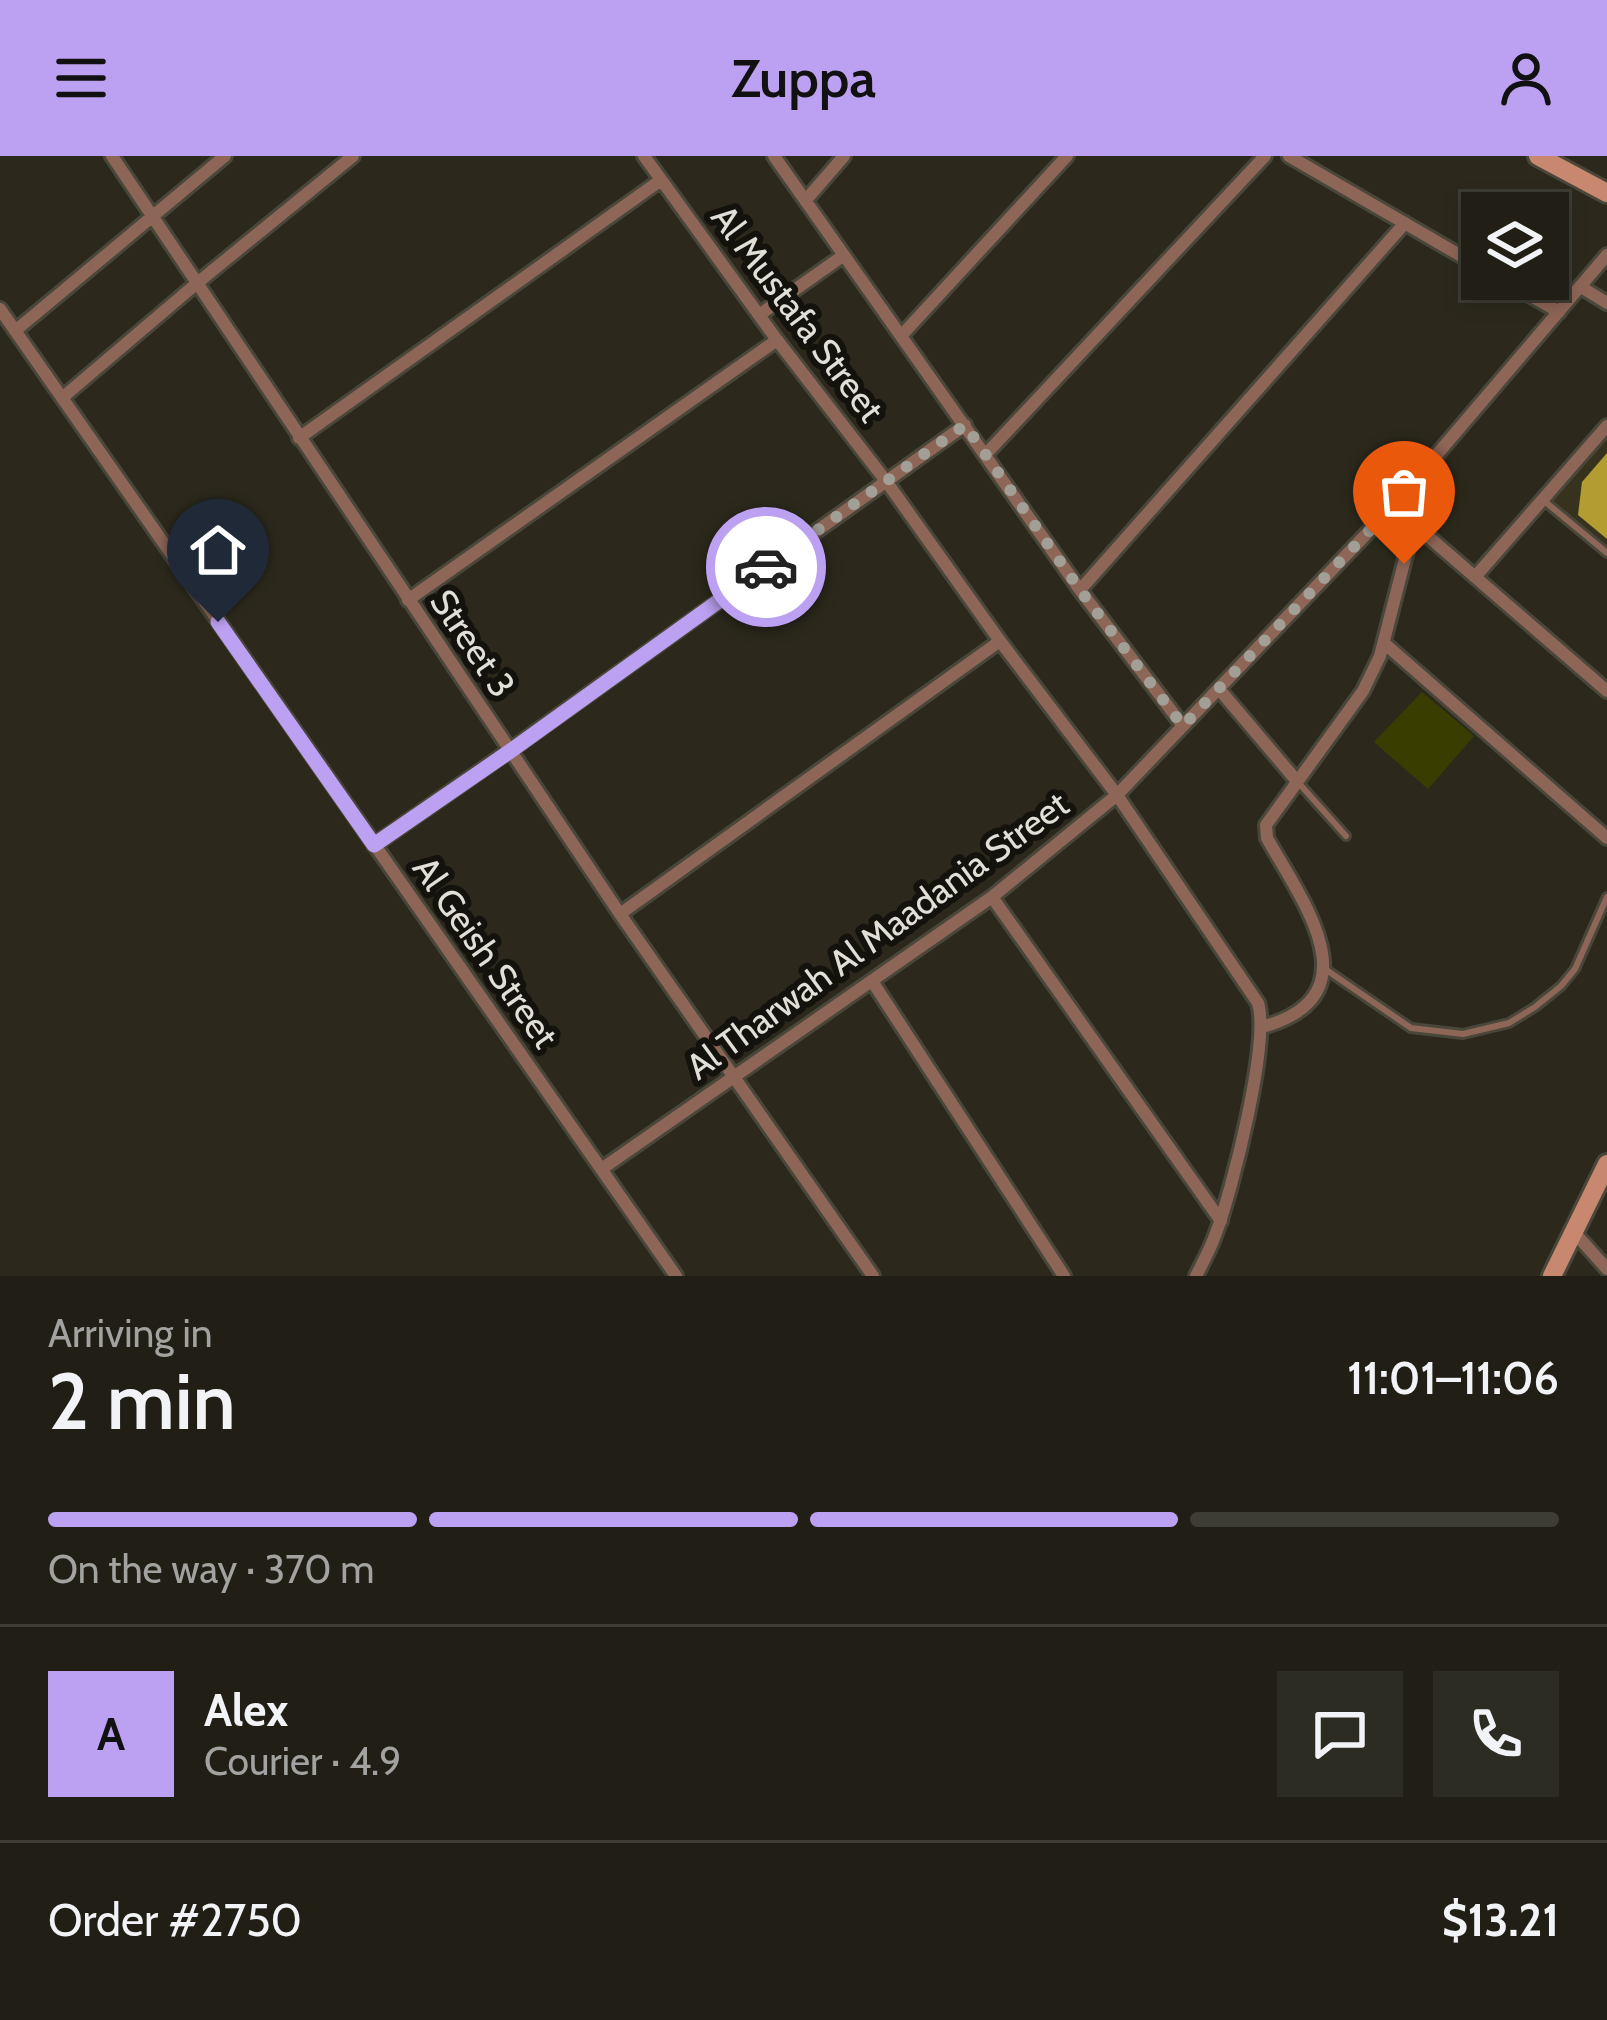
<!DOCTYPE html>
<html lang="en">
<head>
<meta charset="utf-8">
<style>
	body { margin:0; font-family:Cabin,sans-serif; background:#2d2c22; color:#f1f3f6; height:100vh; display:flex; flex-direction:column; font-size:45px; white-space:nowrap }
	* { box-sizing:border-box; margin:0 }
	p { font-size:39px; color:#a2a2a0 }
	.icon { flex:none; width:66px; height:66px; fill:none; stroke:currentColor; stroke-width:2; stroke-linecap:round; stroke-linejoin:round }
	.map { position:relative; height:1120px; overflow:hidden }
	.panel { display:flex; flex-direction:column; background:#211f15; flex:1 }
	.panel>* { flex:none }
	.fabs { position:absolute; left:1461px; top:36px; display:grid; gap:24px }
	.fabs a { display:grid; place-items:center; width:108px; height:108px; border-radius:0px; background:#211f15; box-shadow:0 6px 18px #0003,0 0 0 3px #3e3d34; font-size:60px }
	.pin { position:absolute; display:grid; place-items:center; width:102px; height:102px; color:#fff; margin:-123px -51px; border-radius:50% 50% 50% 0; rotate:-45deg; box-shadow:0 0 12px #0007 }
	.pin .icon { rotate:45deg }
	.courier { position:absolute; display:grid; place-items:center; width:120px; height:120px; margin:-60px; border:9px solid #bca0f2; border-radius:50%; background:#fff; color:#222; box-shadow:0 3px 15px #0007 }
	.overview em { font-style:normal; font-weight:600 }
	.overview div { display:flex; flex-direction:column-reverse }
	.overview { display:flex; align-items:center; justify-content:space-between; height:204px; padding:0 48px }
	h1 { font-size:78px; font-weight:600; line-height:90px }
	.bar { display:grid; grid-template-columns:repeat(4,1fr); gap:18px 12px; align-content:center; height:144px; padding:0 48px }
	.bar i { height:15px; border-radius:9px; background:#3e3d34 }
	.bar .on { background:#bca0f2 }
	.bar p { grid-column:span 4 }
	.line { display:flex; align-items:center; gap:30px; padding:0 48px; border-top:3px solid #3e3d34 }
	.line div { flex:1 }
	.round { display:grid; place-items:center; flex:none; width:126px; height:126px; border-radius:0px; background:#2d2c22 }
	header { display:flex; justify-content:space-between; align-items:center; height:156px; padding:0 48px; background:#bca0f2; color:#111; font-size:54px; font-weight:600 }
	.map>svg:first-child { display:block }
	.built { fill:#36321e }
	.green { fill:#393e00 }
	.building { fill:#b39d31 }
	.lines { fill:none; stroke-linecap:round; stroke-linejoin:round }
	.lane-casing { stroke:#49463a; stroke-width:12 }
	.street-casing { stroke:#49463a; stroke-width:18 }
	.secondary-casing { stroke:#49463a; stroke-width:24 }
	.lane { stroke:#8e6657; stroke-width:6 }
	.street { stroke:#8e6657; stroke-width:12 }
	.secondary { stroke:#c7886f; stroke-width:18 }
	.done { stroke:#a29f96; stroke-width:12; stroke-dasharray:0 21.6 }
	.route { stroke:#bca0f2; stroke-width:15 }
	.labels { text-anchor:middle; stroke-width:12; stroke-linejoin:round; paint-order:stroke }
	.street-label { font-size:36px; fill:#e1dfd7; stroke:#13120c }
</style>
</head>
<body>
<header><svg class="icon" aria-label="menu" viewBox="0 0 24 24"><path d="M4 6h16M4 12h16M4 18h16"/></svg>Zuppa<svg class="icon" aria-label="person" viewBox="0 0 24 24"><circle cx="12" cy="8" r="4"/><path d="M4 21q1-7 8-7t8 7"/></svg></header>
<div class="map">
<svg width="1607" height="1120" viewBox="0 0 1607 1120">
	<rect width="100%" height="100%" fill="#2c291c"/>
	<path class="built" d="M 1607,275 L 1607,401 L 1545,354 Z"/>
	<path class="green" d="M 1422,536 L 1474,580 L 1428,633 L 1374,586 Z"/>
	<path class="building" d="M 1607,297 L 1607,383 L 1578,359 L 1582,326 Z"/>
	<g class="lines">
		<defs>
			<path id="lane" d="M 1543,344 L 1607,397
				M 1296,624 L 1346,680
				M 1325,813 L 1411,872 L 1463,878 L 1509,867 L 1535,851 L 1561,830 L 1575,813 L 1607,741"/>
			<path id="street" d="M 112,0 L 620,758 L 873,1120
				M 644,0 L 777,184 L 886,325 L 1000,485 L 1117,639 L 1258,847 C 1270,886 1232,1035 1216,1077 C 1211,1092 1203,1106 1196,1120
				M 774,0 L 1080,434 L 1183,570
				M 1289,0 L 1482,112
				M 806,44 L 844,0
				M 1502,123 L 1559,156
				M 1581,131 L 1607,147
				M 0,153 L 676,1120
				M 759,159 L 844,99
				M 15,175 L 225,0
				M 901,180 L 1067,0
				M 62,242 L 196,128 L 353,0
				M 299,282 L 661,24
				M 986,298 L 1265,0
				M 1393,350 L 1607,535
				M 1475,421 L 1607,270
				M 1080,434 L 1405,67
				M 408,444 L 777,184
				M 1384,487 L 1607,682
				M 1219,533 L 1296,624
				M 374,689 L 509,595 L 965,269
				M 992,741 L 1221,1065
				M 620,758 L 1000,485
				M 872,825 L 1064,1120
				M 1262,871 C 1376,840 1302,745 1267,682 L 1266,669 L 1363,535 L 1380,500 L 1414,368
				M 603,1012 L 992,741 L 1117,639 L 1393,350 L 1607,99
				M 1573,1075 L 1607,1113"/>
			<path id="secondary" d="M 1538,0 L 1607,37
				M 1552,1120 L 1607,1008"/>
		</defs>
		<use href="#lane" class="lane-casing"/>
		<use href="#street" class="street-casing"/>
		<use href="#secondary" class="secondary-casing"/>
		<use href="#lane" class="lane"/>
		<use href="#street" class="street"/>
		<use href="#secondary" class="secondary"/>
	</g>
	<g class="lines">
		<path class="done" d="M 766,411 L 965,269 L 1080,434 L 1183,570 L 1393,350 L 1414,368 L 1404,408"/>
		<path class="route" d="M 218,466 L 374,689 L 509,596 L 766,411"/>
	</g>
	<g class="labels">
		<g class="street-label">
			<text transform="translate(798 157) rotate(53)" y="13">Al Mustafa Street</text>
			<text transform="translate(473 487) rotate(56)" y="13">Street 3</text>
			<text transform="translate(877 779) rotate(-36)" y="13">Al Tharwah Al Maadania Street</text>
			<text transform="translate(486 796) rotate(55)" y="13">Al Geish Street</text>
		</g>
	</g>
</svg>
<div class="fabs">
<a><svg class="icon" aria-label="layers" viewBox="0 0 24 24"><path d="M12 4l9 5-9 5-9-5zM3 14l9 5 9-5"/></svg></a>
</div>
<div class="pin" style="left:1404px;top:408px;background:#ea580c"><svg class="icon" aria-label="bag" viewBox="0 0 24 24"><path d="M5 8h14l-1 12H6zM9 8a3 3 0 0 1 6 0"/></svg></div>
<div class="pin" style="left:218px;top:466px;background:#1f2937"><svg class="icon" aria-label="home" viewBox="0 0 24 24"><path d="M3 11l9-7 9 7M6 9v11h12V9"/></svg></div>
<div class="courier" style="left:766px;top:411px"><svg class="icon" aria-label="car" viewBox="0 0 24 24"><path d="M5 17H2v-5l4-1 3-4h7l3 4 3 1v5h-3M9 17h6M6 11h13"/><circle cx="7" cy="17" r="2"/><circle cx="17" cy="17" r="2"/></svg></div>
</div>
<section class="panel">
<div class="overview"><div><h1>2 min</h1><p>Arriving in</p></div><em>11:01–11:06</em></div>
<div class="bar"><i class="on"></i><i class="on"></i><i class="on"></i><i></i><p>On the way · 370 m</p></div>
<div class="line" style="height:216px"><b class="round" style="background:#bca0f2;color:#111">A</b><div><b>Alex</b><p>Courier · 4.9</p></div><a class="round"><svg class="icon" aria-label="chat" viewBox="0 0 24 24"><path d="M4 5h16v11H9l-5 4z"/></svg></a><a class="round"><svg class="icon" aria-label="phone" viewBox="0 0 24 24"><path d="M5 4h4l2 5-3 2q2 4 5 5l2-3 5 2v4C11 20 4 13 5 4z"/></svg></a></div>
<div class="line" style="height:156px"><div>Order #2750</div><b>$13.21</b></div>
</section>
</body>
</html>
